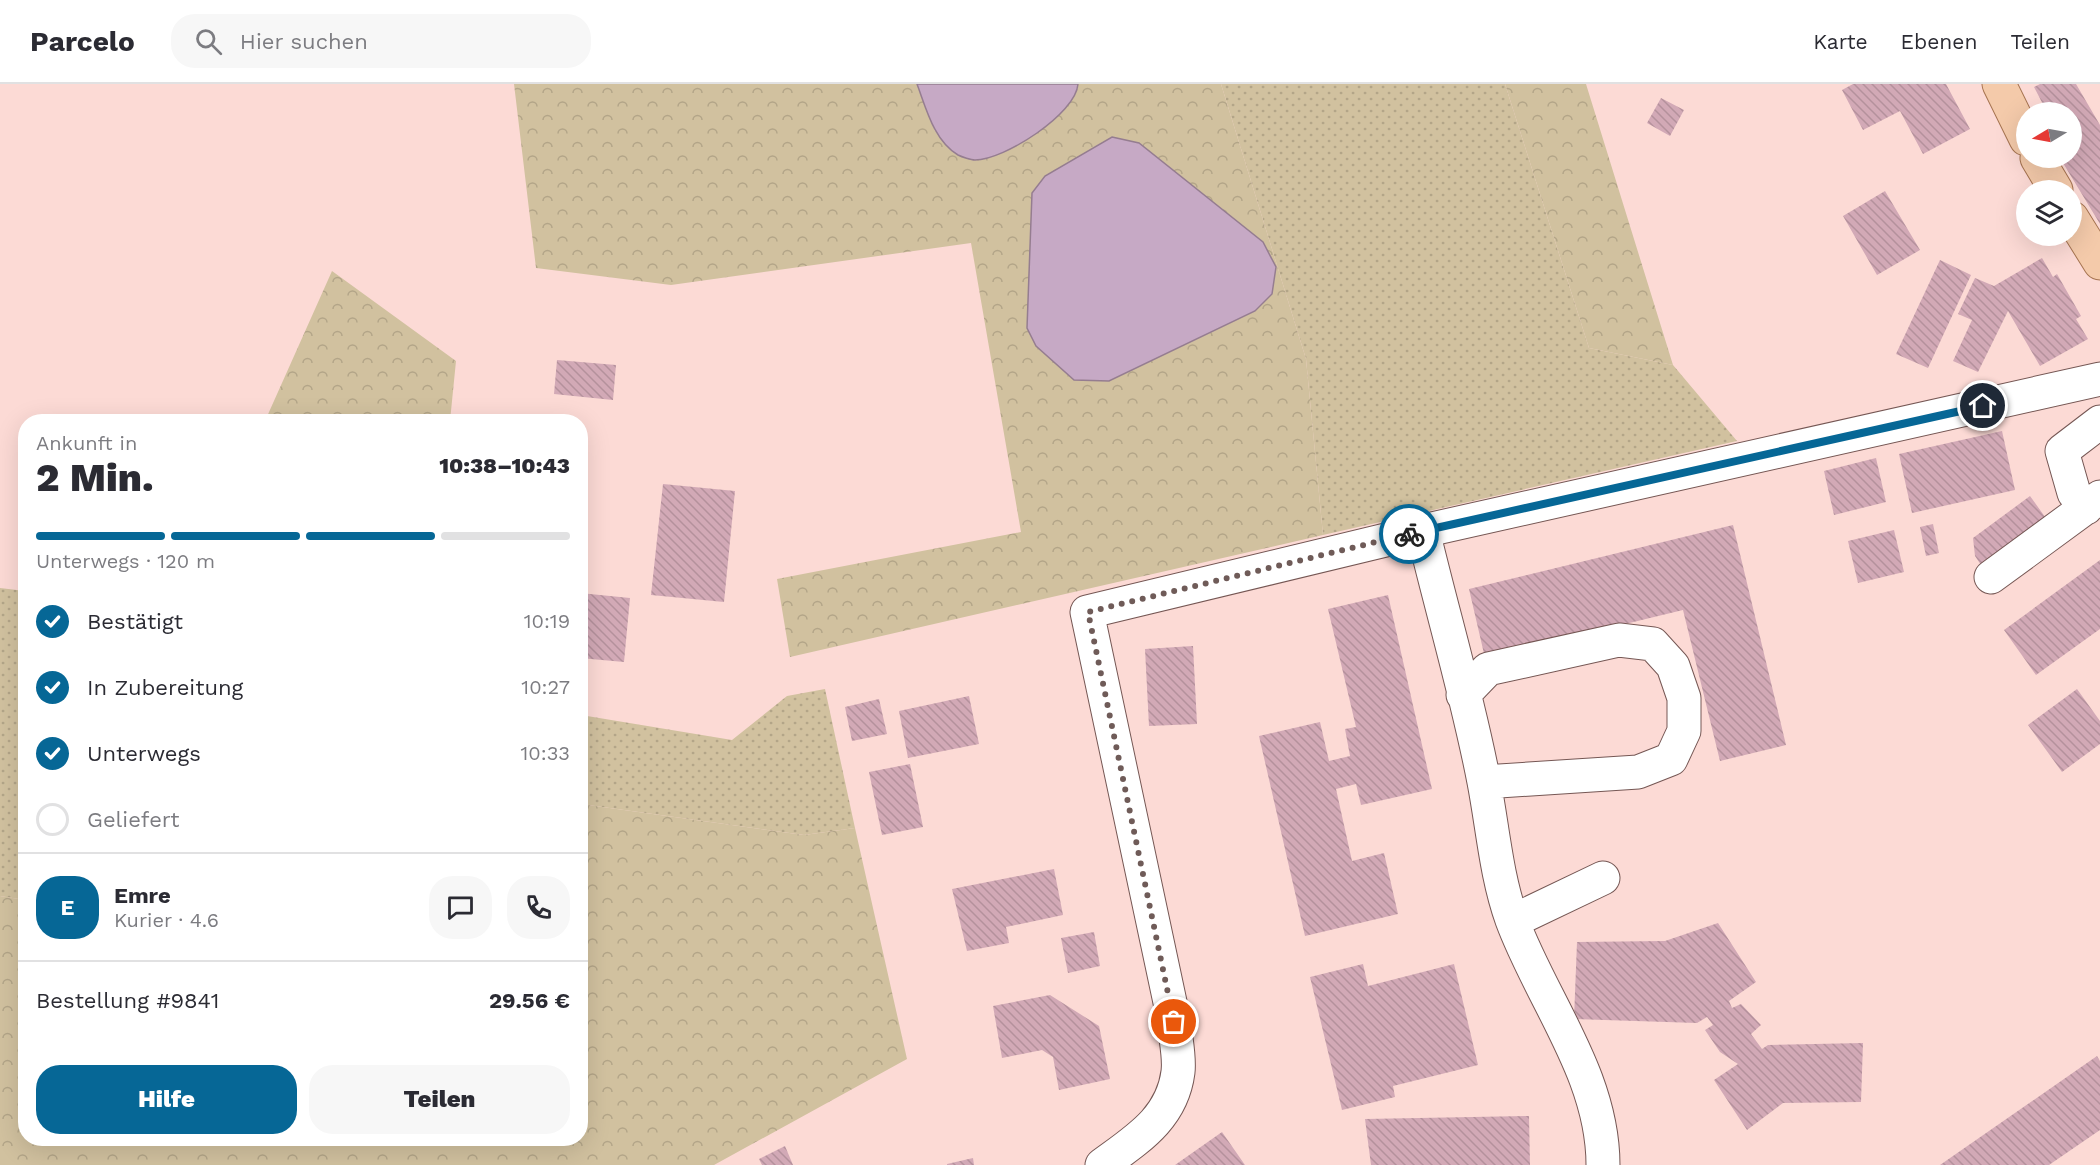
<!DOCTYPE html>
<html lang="de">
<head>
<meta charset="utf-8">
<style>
	body { margin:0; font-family:"Work Sans",sans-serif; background:#f7f7f7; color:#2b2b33; height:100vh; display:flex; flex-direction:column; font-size:22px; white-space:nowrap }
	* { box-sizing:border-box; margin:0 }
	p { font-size:20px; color:#7c7c81 }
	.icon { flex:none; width:33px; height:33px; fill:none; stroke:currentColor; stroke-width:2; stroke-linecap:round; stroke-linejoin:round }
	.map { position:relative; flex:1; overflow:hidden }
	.panel { position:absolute; left:18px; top:330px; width:570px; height:732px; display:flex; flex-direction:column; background:#fff; border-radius:24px; box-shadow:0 6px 24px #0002 }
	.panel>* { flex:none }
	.needle { width:39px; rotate:260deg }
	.controls { position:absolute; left:2016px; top:18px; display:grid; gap:12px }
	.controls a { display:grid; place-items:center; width:66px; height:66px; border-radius:50%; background:#fff; box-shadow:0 6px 24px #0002; font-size:30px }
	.pin { position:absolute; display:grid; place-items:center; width:51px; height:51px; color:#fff; margin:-26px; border:3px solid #fff; border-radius:50%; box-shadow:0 2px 6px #0007 }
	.courier { position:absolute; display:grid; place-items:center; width:60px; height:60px; margin:-30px; border:4px solid #066796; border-radius:50%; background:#fff; color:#222; box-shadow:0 2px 8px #0007 }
	.head em { font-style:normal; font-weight:800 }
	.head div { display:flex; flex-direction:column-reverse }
	.head { display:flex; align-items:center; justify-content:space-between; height:102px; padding:0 18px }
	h1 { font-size:39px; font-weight:800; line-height:45px }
	.bar { display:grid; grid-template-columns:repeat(4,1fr); gap:9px 6px; align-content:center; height:72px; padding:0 18px }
	.bar i { height:8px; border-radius:4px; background:#e1e1e2 }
	.bar .selected { background:#066796 }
	.bar p { grid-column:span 4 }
	.line { display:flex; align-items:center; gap:15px; padding:0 18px; border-top:2px solid #e1e1e2 }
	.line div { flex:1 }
	.round { display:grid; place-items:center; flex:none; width:63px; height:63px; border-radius:24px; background:#f7f7f7 }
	ol { padding:0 18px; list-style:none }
	li { display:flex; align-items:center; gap:18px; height:66px }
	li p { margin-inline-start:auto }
	li .icon { padding:6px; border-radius:50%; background:#066796; color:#fff; stroke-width:4 }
	li:last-child { color:#7c7c81 }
	li i { width:33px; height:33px; border:3px solid #e1e1e2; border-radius:50% }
	.primary-button { display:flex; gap:12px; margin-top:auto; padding:12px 18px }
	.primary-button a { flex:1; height:69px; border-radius:24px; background:#066796; color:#fff; font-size:24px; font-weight:800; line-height:69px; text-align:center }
	.primary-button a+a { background:#f7f7f7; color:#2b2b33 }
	header { display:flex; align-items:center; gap:36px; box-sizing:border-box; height:84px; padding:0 30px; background:#fff; border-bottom:2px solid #e1e1e2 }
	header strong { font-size:28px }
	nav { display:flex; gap:33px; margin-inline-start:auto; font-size:21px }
	.search { width:420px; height:54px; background:#f7f7f7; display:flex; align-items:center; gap:15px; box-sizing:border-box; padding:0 21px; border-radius:24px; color:#7c7c81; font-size:22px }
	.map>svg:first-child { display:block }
	.grass { fill:url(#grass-dots) }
	.forest { fill:url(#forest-crowns); fill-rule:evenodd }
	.water { fill:#c6a9c5; stroke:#957d90; stroke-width:1.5 }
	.building { fill:url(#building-back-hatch) }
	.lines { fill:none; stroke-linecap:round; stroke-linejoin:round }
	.minor-casing { stroke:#755754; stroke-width:35 }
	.major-casing { stroke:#a67451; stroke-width:35 }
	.minor { stroke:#fff; stroke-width:33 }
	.major { stroke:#f4caaa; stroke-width:33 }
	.done { stroke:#6f5b58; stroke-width:6; stroke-dasharray:0 10.8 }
	.route { stroke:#066796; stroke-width:8 }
</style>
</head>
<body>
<header>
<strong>Parcelo</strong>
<div class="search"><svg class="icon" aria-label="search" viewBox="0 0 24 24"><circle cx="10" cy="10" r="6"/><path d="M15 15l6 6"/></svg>Hier suchen</div>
<nav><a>Karte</a><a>Ebenen</a><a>Teilen</a></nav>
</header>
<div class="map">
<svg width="2100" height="1081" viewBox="0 0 2100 1081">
	<defs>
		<pattern id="grass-dots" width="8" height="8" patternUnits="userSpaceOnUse" patternTransform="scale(1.5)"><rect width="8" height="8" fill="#d1c19f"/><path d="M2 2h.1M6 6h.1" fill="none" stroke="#b3a588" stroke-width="1.8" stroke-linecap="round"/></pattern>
		<pattern id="forest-crowns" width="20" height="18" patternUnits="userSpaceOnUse" patternTransform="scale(1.5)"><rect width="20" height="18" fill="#d1c19f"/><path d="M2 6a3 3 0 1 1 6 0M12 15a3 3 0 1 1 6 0" fill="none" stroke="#b3a588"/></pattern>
		<pattern id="building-back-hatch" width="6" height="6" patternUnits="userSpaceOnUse" patternTransform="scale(1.5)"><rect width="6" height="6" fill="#d2a9b6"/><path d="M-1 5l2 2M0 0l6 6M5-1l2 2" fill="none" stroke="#b4919c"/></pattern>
	</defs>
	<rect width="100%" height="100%" fill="#fcdad5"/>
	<path class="grass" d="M 1221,0 L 1505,0 L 1589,264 L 1673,281 L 1737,357 L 1323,451 L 1306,275 Z
		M 0,504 L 25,507 L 25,816 L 0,812 Z
		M 825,605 L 855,744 L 804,751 L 581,720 L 581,631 L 732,656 L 787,612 Z"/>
	<path class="forest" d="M 514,0 L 917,0 L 935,47 L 1078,5 L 1078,0 L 1221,0 L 1306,275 L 1323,451 L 790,573 L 777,495 L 1021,448 L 971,159 L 671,201 L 536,184 ZM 1255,227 L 1109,297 L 1074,296 L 1036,262 L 1027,244 Z
		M 1505,0 L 1586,0 L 1673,281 L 1589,264 Z
		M 332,187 L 456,277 L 450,337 L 265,337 Z
		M 581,720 L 804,751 L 855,744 L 907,975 L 714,1081 L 0,1081 L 0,812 L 25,816 L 26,1054 L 580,1054 Z"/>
	<path class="water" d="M 917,0 L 1078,0 C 1076,30 1004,76 975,76 C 971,76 962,73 958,71 C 934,57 926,24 917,0 Z
		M 1112,53 L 1139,59 L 1263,158 L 1276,183 L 1272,210 L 1255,227 L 1109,297 L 1074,296 L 1036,262 L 1027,244 L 1032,109 L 1045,92 Z"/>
	<path class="building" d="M 1853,0 L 1946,0 L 1970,45 L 1923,70 L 1900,27 L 1863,46 L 1842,6 Z
		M 2040,0 L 2076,0 L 2100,41 L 2100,140 L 2060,74 L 2072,74 L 2072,28 L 2047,28 L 2034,3 Z
		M 1661,14 L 1684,26 L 1670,52 L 1647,39 Z
		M 1885,107 L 1920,166 L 1877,191 L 1843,132 Z
		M 2042,174 L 2053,193 L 2057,190 L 2081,232 L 2076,235 L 2088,255 L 2040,282 L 2008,227 L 1978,288 L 1953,277 L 1972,236 L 1958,230 L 1975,194 L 1994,202 Z
		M 1940,176 L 1971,191 L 1928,284 L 1896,270 Z
		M 557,276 L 616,281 L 613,316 L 554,310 Z
		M 2002,347 L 2015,406 L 1912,429 L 1899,370 Z
		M 1876,374 L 1886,418 L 1834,431 L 1824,387 Z
		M 663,400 L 735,407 L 724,518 L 651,511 Z
		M 2030,412 L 2048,437 L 1983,484 L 1975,472 L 1973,454 Z
		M 1933,440 L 1939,469 L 1926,472 L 1920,443 Z
		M 1733,441 L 1786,661 L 1720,677 L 1683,526 L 1485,574 L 1469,505 Z
		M 1894,446 L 1904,488 L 1858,499 L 1848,457 Z
		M 2100,476 L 2100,545 L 2036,591 L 2004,546 Z
		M 580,509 L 630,514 L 624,578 L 580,574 Z
		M 1388,511 L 1432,705 L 1361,721 L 1356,700 L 1336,705 L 1352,777 L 1384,769 L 1398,830 L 1305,852 L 1259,652 L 1320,638 L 1329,677 L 1350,672 L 1345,645 L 1356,643 L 1328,525 Z
		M 1193,562 L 1197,640 L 1149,642 L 1145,565 Z
		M 2077,605 L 2100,637 L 2100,660 L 2062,688 L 2028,641 Z
		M 969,612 L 979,660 L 908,674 L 899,627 Z
		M 879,615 L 887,650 L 852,657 L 845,623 Z
		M 910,680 L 923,743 L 882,751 L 869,688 Z
		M 1054,785 L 1063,831 L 1006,843 L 1009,859 L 967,867 L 952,805 Z
		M 1718,839 L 1756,898 L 1729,917 L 1732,924 L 1741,920 L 1761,941 L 1751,950 L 1762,965 L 1768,961 L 1863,959 L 1861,1018 L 1783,1019 L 1747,1046 L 1714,996 L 1738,980 L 1720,968 L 1705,946 L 1713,941 L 1707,933 L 1697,939 L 1574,935 L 1577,858 L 1665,857 Z
		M 1094,848 L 1100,882 L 1068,889 L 1061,854 Z
		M 1363,880 L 1368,902 L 1454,880 L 1478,981 L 1393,1002 L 1395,1013 L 1342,1026 L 1310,893 Z
		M 1050,911 L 1099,942 L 1110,995 L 1059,1006 L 1053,973 L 1042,966 L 1002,974 L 993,922 Z
		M 2097,972 L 2100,977 L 2100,1046 L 2049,1081 L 1940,1081 Z
		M 1529,1032 L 1530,1081 L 1371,1081 L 1365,1035 Z
		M 1222,1048 L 1245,1081 L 1175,1081 Z
		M 785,1062 L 793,1081 L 762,1081 L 759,1075 Z
		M 973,1074 L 974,1081 L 947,1081 L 947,1080 Z"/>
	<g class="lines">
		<defs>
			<path id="minor" d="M 2086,424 L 2074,409 L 2062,367 L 2100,338
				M 1423,447 C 1443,531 1468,614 1484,698 C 1493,745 1496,791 1512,836 C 1542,917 1603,991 1603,1081
				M 1991,493 L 2100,413
				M 1463,611 L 1488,585 L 1619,556 L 1653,560 L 1673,582 L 1684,614 L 1684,647 L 1671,675 L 1638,688 L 1484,698
				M 1513,837 L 1603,794
				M 1102,1081 C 1136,1056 1172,1035 1178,988 C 1180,972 1175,953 1174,937 L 1087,528 L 1423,447 L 2100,295"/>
			<path id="major" d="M 1999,0 L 2026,55
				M 2037,74 L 2056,106
				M 2072,134 L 2100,179"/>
		</defs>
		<use href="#minor" class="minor-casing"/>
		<use href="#major" class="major-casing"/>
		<use href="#minor" class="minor"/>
		<use href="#major" class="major"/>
	</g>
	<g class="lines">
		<path class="done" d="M 1174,938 L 1088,528 L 1409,450"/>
		<path class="route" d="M 1409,450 L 1983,322"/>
	</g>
</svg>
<div class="controls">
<a><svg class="needle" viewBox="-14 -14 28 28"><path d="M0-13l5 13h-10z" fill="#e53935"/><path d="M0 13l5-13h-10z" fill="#7c7c81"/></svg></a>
<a><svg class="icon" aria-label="layers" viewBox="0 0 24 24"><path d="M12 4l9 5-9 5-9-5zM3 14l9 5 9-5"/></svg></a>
</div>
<div class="pin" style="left:1174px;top:938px;background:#ea580c"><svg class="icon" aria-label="bag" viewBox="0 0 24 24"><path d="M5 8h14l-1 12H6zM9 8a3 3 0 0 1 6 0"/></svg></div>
<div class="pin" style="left:1983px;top:322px;background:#1f2937"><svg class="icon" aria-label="home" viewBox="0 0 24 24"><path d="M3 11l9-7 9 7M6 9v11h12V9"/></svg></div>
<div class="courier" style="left:1409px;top:450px"><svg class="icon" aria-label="bike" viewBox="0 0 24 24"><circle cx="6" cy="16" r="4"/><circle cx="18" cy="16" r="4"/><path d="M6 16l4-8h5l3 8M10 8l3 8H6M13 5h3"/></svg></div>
<section class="panel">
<div class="head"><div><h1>2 Min.</h1><p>Ankunft in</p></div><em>10:38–10:43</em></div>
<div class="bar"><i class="selected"></i><i class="selected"></i><i class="selected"></i><i></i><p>Unterwegs · 120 m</p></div>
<ol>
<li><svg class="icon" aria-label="check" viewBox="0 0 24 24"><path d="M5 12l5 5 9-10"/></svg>Bestätigt<p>10:19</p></li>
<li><svg class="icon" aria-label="check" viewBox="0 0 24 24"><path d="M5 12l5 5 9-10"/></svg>In Zubereitung<p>10:27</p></li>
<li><svg class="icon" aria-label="check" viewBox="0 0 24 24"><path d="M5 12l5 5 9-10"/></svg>Unterwegs<p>10:33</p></li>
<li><i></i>Geliefert</li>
</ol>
<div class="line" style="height:108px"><b class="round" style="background:#066796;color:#fff">E</b><div><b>Emre</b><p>Kurier · 4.6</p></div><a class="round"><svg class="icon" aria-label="chat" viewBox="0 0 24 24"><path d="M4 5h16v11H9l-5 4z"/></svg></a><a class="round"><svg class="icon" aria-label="phone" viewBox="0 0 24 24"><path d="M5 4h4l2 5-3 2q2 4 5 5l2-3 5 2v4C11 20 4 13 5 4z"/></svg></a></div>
<div class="line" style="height:78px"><div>Bestellung #9841</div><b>29.56 €</b></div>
<div class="primary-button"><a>Hilfe</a><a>Teilen</a></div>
</section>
</div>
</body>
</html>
